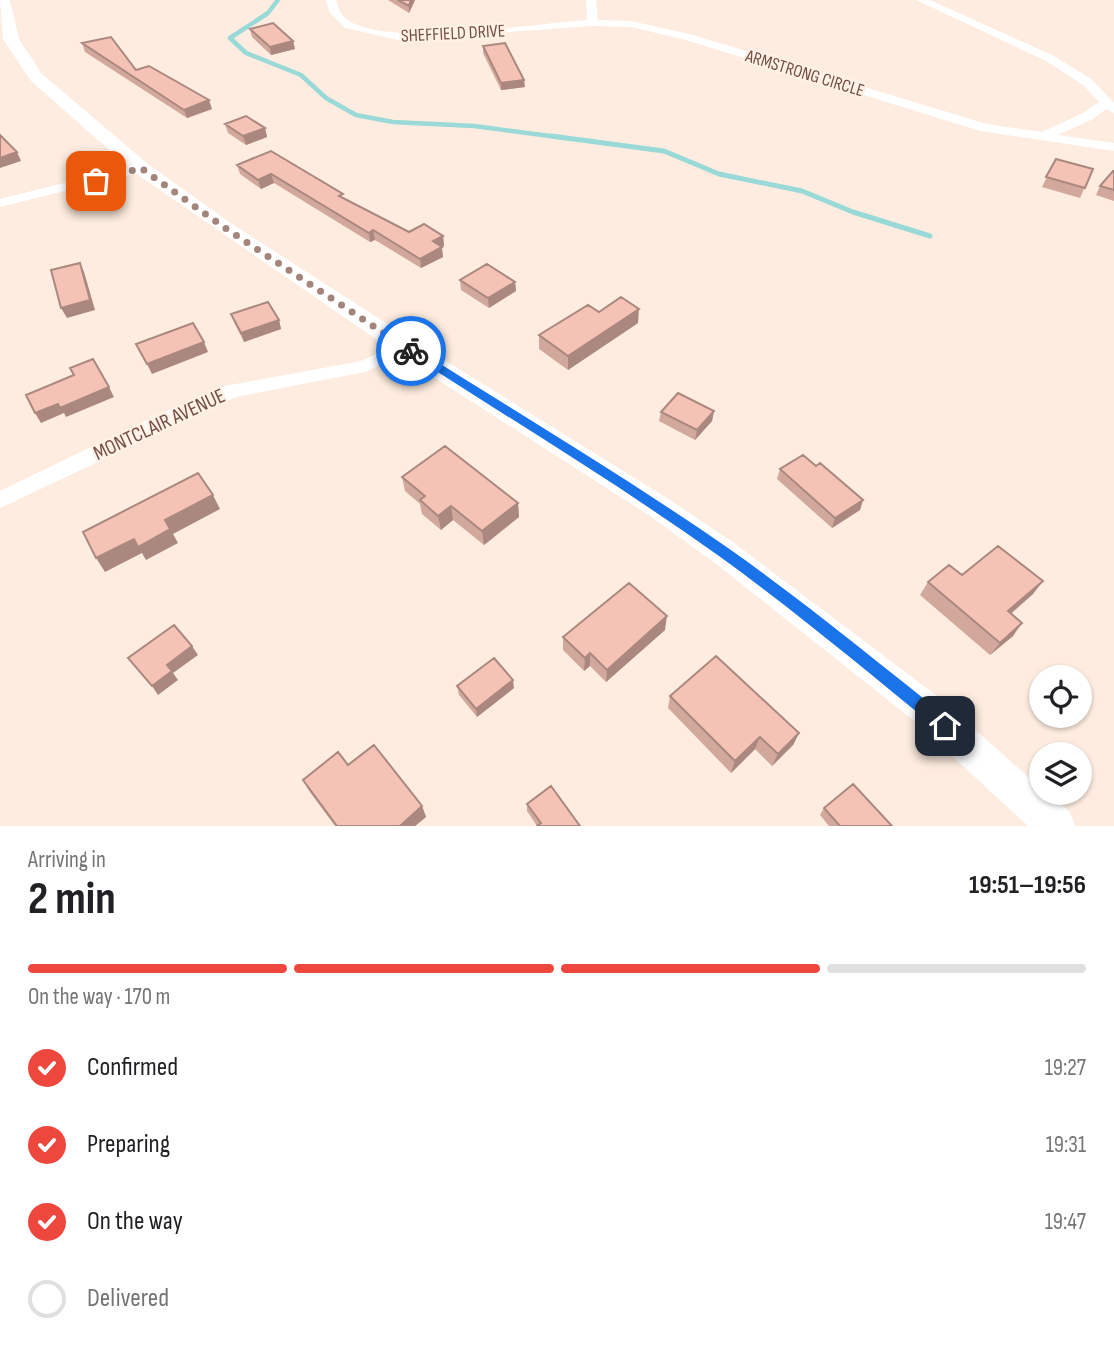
<!DOCTYPE html>
<html lang="en">
<head>
<meta charset="utf-8">
<style>
	body { margin:0; font-family:"Sofia Sans Condensed",sans-serif; background:#f6f6f6; color:#202124; height:100vh; display:flex; flex-direction:column; font-size:26px; white-space:nowrap }
	* { box-sizing:border-box; margin:0 }
	p { font-size:23px; color:#757577 }
	.icon { flex:none; width:38px; height:38px; fill:none; stroke:currentColor; stroke-width:2; stroke-linecap:round; stroke-linejoin:round }
	.map { position:relative; height:826px; overflow:hidden }
	.panel { display:flex; flex-direction:column; background:#fff; flex:1 }
	.panel>* { flex:none }
	.tools { position:absolute; left:1029px; top:665px; display:grid; gap:14px }
	.tools a { display:grid; place-items:center; width:63px; height:63px; border-radius:50%; background:#fff; box-shadow:0 2px 5px #0004; font-size:35px }
	.pin { position:absolute; display:grid; place-items:center; width:60px; height:60px; color:#fff; margin:-30px; border-radius:14px; box-shadow:0 4px 10px #0006 }
	.courier { position:absolute; display:grid; place-items:center; width:70px; height:70px; margin:-35px; border:5px solid #1a73e8; border-radius:50%; background:#fff; color:#222; box-shadow:0 2px 9px #0007 }
	.head em { font-style:normal; font-weight:700 }
	.head div { display:flex; flex-direction:column-reverse }
	.head { display:flex; align-items:center; justify-content:space-between; height:119px; padding:0 28px }
	h1 { font-size:46px; font-weight:700; line-height:52px }
	.bar { display:grid; grid-template-columns:repeat(4,1fr); gap:10px 7px; align-content:center; height:84px; padding:0 28px }
	.bar i { height:9px; border-radius:5px; background:#e0e0e0 }
	.bar .current { background:#ed473e }
	.bar p { grid-column:span 4 }
	ol { padding:0 28px; list-style:none }
	li { display:flex; align-items:center; gap:21px; height:77px }
	li p { margin-inline-start:auto }
	li .icon { padding:7px; border-radius:50%; background:#ed473e; color:#fff; stroke-width:4 }
	li:last-child { color:#757577 }
	li i { width:38px; height:38px; border:4px solid #e0e0e0; border-radius:50% }
	.map>svg:first-child { display:block }
	.lines { fill:none; stroke-linecap:round; stroke-linejoin:round }
	.stream-far1 { stroke:#99d9d8; stroke-width:4.5 }
	.stream { stroke:#99d9d8; stroke-width:5 }
	.street { fill:#fff; fill-rule:evenodd }
	.secondary { fill:#fff; fill-rule:evenodd }
	.wall { fill:#d2a89c }
	.shaded-wall { fill:#ab887f }
	.building { fill:#f4c3b5; stroke:#ab887f; stroke-width:2 }
	.route { fill:#1a73e8 }
	.done { stroke:#a4857c; stroke-width:7; stroke-dasharray:0 12.6 }
	.labels { text-anchor:middle; stroke-width:5; stroke-linejoin:round; paint-order:stroke }
	.far-street-label { font-size:18px; fill:#744e46; stroke:#fff1e6 }
	.street-label { font-size:21px; fill:#744e46; stroke:#fff1e6 }
</style>
</head>
<body>
<div class="map">
<svg width="1114" height="826" viewBox="0 0 1114 826">
	<rect width="100%" height="100%" fill="#fdecdf"/>
	<g class="lines">
		<path class="stream-far1" d="M 278,0 L 268,13 L 230,38 L 246,53 L 301,75 L 326,98 L 356,115 L 393,122 L 474,126 L 565,138"/>
		<path class="stream" d="M 551,136 L 664,151 L 719,174 L 802,191 L 853,212 L 930,236"/>
		<path class="street" d="M 326,0 L 336,0 C 339,12 343,19 355,24 C 400,45 533,24 587,20 L 586,0 L 596,0 L 598,20 L 631,21 L 693,35 L 987,124 L 1042,132 L 1083,113 L 1099,102 L 1083,85 L 1046,61 L 916,0 L 930,0 L 1054,56 L 1091,79 L 1114,103 L 1114,113 L 1106,109 L 1093,119 L 1058,135 L 1114,143 L 1114,151 L 980,131 L 686,40 L 631,27 L 593,26 L 398,40 L 345,28 L 330,13 Z
			M 141,164 L 146,165 L 146,171 L 0,207 L 0,199 Z
			M 405,341 L 414,347 L 411,351 L 365,372 L 236,397 L 0,508 L 0,491 L 155,416 L 225,386 L 361,361 Z"/>
		<path class="secondary" d="M 0,0 L 10,0 L 19,39 L 42,74 L 148,164 L 232,224 L 414,341 L 670,500 L 737,545 L 937,696 L 1041,788 L 1041,793 L 1047,793 L 1070,812 L 1075,826 L 1028,826 L 913,720 L 715,563 L 650,516 L 396,353 L 134,172 L 30,80 L 3,39 Z"/>
	</g>
	<path class="wall" d="M 388,0 L 415,0 L 409,13 Z
		M 250,29 L 293,41 L 295,49 L 271,55 L 252,37 Z
		M 82,43 L 136,70 L 212,109 L 187,118 L 85,52 Z
		M 483,46 L 525,87 L 501,90 L 483,53 Z
		M 225,124 L 265,128 L 267,137 L 246,145 L 228,133 Z
		M 271,151 L 344,198 L 409,232 L 443,236 L 444,246 L 441,247 L 443,257 L 421,268 L 375,240 L 370,242 L 274,183 L 261,189 L 240,174 L 237,165 Z
		M 1056,159 L 1093,169 L 1080,198 L 1042,187 Z
		M 1114,171 L 1114,201 L 1096,195 L 1100,186 Z
		M 460,280 L 515,282 L 516,291 L 489,308 L 461,290 Z
		M 231,314 L 279,320 L 281,329 L 244,342 L 235,324 Z
		M 638,323 L 568,370 L 539,349 L 539,335 Z
		M 714,411 L 712,421 L 695,440 L 659,421 L 661,412 Z
		M 816,466 L 863,500 L 860,510 L 832,528 L 777,479 L 780,469 Z
		M 402,477 L 518,503 L 519,517 L 484,545 L 453,520 L 441,530 L 422,514 L 420,504 L 405,491 Z
		M 962,575 L 1033,594 L 1011,614 L 1013,636 L 990,655 L 920,595 L 928,582 Z
		M 665,630 L 606,682 L 590,666 L 584,671 L 563,650 L 563,637 Z
		M 457,686 L 514,688 L 477,717 L 459,695 Z
		M 670,696 L 799,733 L 793,745 L 772,766 L 755,749 L 731,773 L 668,708 Z
		M 348,765 L 422,806 L 426,817 L 415,826 L 335,826 L 309,791 L 303,780 Z
		M 527,804 L 580,826 L 537,826 L 527,811 Z
		M 824,808 L 892,826 L 829,826 L 820,815 Z"/>
	<path class="shaded-wall" d="M 411,0 L 415,0 L 409,13 L 409,6 Z
		M 293,41 L 295,49 L 271,55 L 270,47 Z
		M 524,80 L 525,87 L 501,90 L 501,83 Z
		M 209,100 L 212,109 L 187,118 L 184,110 Z
		M 265,128 L 267,137 L 246,145 L 243,136 Z
		M 17,152 L 21,161 L 0,168 L 0,158 Z
		M 271,174 L 274,183 L 261,189 L 258,180 Z
		M 373,230 L 375,240 L 370,242 L 369,233 Z
		M 443,236 L 444,246 L 434,251 L 433,241 Z
		M 442,247 L 443,257 L 421,268 L 420,259 Z
		M 80,263 L 84,272 L 95,310 L 67,318 L 61,308 Z
		M 515,282 L 516,291 L 489,308 L 488,298 Z
		M 639,309 L 638,323 L 568,370 L 568,356 Z
		M 279,320 L 281,329 L 244,342 L 241,333 Z
		M 204,342 L 208,352 L 152,374 L 147,364 Z
		M 109,387 L 114,397 L 66,417 L 64,413 L 41,423 L 35,413 L 58,404 Z
		M 714,411 L 712,421 L 695,440 L 697,430 Z
		M 213,495 L 220,509 L 173,534 L 178,543 L 146,560 L 142,553 L 105,572 L 96,558 Z
		M 863,500 L 860,510 L 832,528 L 835,518 Z
		M 518,503 L 519,517 L 484,545 L 482,531 Z
		M 451,506 L 453,520 L 441,530 L 438,516 Z
		M 1043,581 L 1033,594 L 998,624 L 1008,611 Z
		M 667,616 L 665,630 L 606,682 L 607,670 Z
		M 1022,623 L 1013,636 L 990,655 L 1000,643 Z
		M 192,646 L 198,655 L 173,673 L 178,680 L 158,695 L 152,686 L 167,665 Z
		M 590,653 L 590,666 L 584,671 L 585,658 Z
		M 513,680 L 514,688 L 477,717 L 476,709 Z
		M 799,733 L 793,745 L 772,766 L 778,754 Z
		M 760,737 L 755,749 L 731,773 L 735,761 Z
		M 422,806 L 426,817 L 415,826 L 400,826 Z"/>
	<path class="building" d="M 398,0 L 411,0 L 409,6 Z
		M 273,23 L 293,41 L 270,47 L 250,29 Z
		M 111,37 L 136,70 L 149,66 L 209,100 L 184,110 L 82,43 Z
		M 505,43 L 524,80 L 501,83 L 483,46 Z
		M 246,116 L 265,128 L 243,136 L 225,124 Z
		M 0,135 L 17,152 L 0,158 Z
		M 271,151 L 343,194 L 339,196 L 409,232 L 424,224 L 443,236 L 433,241 L 442,247 L 420,259 L 373,230 L 369,233 L 271,174 L 258,180 L 237,165 Z
		M 1056,159 L 1093,169 L 1085,188 L 1046,177 Z
		M 1113,171 L 1114,171 L 1114,190 L 1100,186 Z
		M 80,263 L 90,300 L 61,308 L 51,270 Z
		M 487,264 L 515,282 L 488,298 L 460,280 Z
		M 621,297 L 639,309 L 568,356 L 539,335 L 588,305 L 599,312 Z
		M 268,302 L 279,320 L 241,333 L 231,314 Z
		M 193,323 L 204,342 L 147,364 L 136,344 Z
		M 93,359 L 109,387 L 60,408 L 58,404 L 35,413 L 26,395 L 74,375 L 70,368 Z
		M 678,393 L 714,411 L 697,430 L 661,412 Z
		M 445,446 L 518,503 L 482,531 L 451,506 L 438,516 L 420,500 L 425,496 L 402,477 Z
		M 803,455 L 816,466 L 820,463 L 863,500 L 835,518 L 780,469 Z
		M 198,473 L 213,495 L 165,520 L 170,529 L 138,547 L 134,539 L 96,558 L 83,532 Z
		M 998,546 L 1043,581 L 1008,611 L 1022,623 L 1000,643 L 928,582 L 949,565 L 962,575 Z
		M 629,583 L 667,616 L 607,670 L 590,653 L 585,658 L 563,637 Z
		M 174,625 L 192,646 L 167,665 L 172,671 L 152,686 L 128,658 Z
		M 716,656 L 799,733 L 778,754 L 760,737 L 735,761 L 670,696 Z
		M 494,658 L 513,680 L 476,709 L 457,686 Z
		M 374,745 L 422,806 L 400,826 L 337,826 L 303,780 L 338,752 L 348,765 Z
		M 853,784 L 892,826 L 840,826 L 824,808 Z
		M 551,786 L 580,826 L 537,826 L 541,823 L 527,804 Z"/>
	<path class="route" d="M 408,348 L 415,348 C 520,414 627,478 728,548 C 805,602 877,662 951,720 L 951,731 L 940,731 C 867,671 795,611 719,556 C 618,484 512,420 408,353 Z"/>
	<g class="lines">
		<path class="done" d="M 96,181 L 141,168 L 225,228 L 411,351"/>
	</g>
	<g class="labels">
		<g class="far-street-label">
			<text transform="translate(453 33) rotate(-3)" y="6">SHEFFIELD DRIVE</text>
			<text transform="translate(805 73) rotate(17)" y="6">ARMSTRONG CIRCLE</text>
		</g>
		<g class="street-label">
			<text transform="translate(159 424) rotate(-25)" y="7">MONTCLAIR AVENUE</text>
		</g>
	</g>
</svg>
<div class="tools">
<a><svg class="icon" aria-label="locate" viewBox="0 0 24 24"><circle cx="12" cy="12" r="6"/><path d="M12 2v4M12 18v4M2 12h4M18 12h4"/></svg></a>
<a><svg class="icon" aria-label="layers" viewBox="0 0 24 24"><path d="M12 4l9 5-9 5-9-5zM3 14l9 5 9-5"/></svg></a>
</div>
<div class="pin" style="left:96px;top:181px;background:#ea580c"><svg class="icon" aria-label="bag" viewBox="0 0 24 24"><path d="M5 8h14l-1 12H6zM9 8a3 3 0 0 1 6 0"/></svg></div>
<div class="pin" style="left:945px;top:726px;background:#1f2937"><svg class="icon" aria-label="home" viewBox="0 0 24 24"><path d="M3 11l9-7 9 7M6 9v11h12V9"/></svg></div>
<div class="courier" style="left:411px;top:351px"><svg class="icon" aria-label="bike" viewBox="0 0 24 24"><circle cx="6" cy="16" r="4"/><circle cx="18" cy="16" r="4"/><path d="M6 16l4-8h5l3 8M10 8l3 8H6M13 5h3"/></svg></div>
</div>
<section class="panel">
<div class="head"><div><h1>2 min</h1><p>Arriving in</p></div><em>19:51–19:56</em></div>
<div class="bar"><i class="current"></i><i class="current"></i><i class="current"></i><i></i><p>On the way · 170 m</p></div>
<ol>
<li><svg class="icon" aria-label="check" viewBox="0 0 24 24"><path d="M5 12l5 5 9-10"/></svg>Confirmed<p>19:27</p></li>
<li><svg class="icon" aria-label="check" viewBox="0 0 24 24"><path d="M5 12l5 5 9-10"/></svg>Preparing<p>19:31</p></li>
<li><svg class="icon" aria-label="check" viewBox="0 0 24 24"><path d="M5 12l5 5 9-10"/></svg>On the way<p>19:47</p></li>
<li><i></i>Delivered</li>
</ol>
</section>
</body>
</html>
